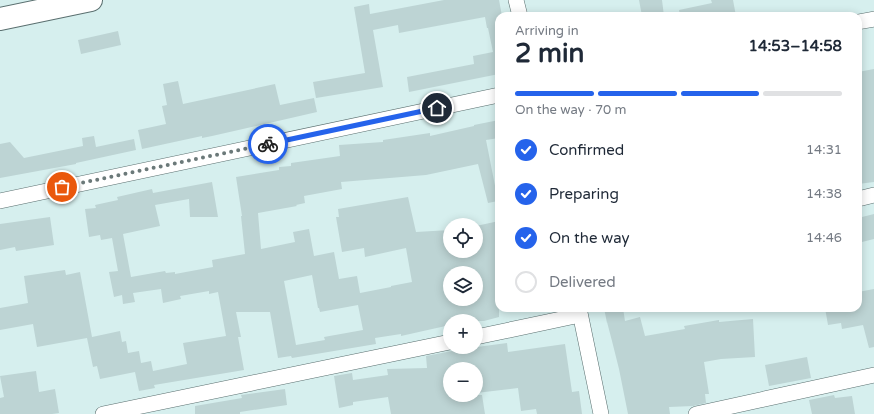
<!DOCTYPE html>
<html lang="en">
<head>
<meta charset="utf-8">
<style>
	body { margin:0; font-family:"Varela Round",sans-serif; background:#f6f6f7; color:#1f2937; height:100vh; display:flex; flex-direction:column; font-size:15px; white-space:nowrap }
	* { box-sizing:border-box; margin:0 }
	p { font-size:13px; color:#747a83 }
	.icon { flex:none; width:22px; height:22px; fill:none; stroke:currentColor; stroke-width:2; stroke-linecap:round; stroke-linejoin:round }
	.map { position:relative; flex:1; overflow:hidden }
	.side { position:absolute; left:495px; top:12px; width:367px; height:300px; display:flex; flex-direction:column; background:#fff; border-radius:12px; box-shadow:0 2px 10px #0003 }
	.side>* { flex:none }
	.buttons { position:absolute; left:443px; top:218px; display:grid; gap:8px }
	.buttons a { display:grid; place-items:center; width:40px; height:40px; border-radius:50%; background:#fff; box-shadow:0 2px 10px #0003; font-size:20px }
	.pin { position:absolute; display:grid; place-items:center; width:34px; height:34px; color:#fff; margin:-17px; border:2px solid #fff; border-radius:50%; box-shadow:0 1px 4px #0007 }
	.courier { position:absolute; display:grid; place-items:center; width:40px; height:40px; margin:-20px; border:3px solid #2563eb; border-radius:50%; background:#fff; color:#222; box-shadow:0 1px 5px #0007 }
	.headline em { font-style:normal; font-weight:800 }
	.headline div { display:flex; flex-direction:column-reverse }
	.headline { display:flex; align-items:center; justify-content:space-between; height:68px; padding:0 20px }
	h1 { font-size:26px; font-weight:800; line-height:30px }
	.bar { display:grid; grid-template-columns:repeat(4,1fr); gap:6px 4px; align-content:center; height:48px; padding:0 20px }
	.bar i { height:5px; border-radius:3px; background:#e0e1e3 }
	.bar .selected { background:#2563eb }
	.bar p { grid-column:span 4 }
	ol { padding:0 20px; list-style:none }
	li { display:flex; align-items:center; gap:12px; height:44px }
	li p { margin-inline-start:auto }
	li .icon { padding:4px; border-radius:50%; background:#2563eb; color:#fff; stroke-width:4 }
	li:last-child { color:#747a83 }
	li i { width:22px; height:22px; border:2px solid #e0e1e3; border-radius:50% }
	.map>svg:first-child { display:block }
	.building { fill:#bdd4d4; fill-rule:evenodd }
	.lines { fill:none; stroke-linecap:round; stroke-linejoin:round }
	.minor-casing { stroke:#5a6f6f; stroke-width:16 }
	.secondary-casing { stroke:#5a6f6f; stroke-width:24 }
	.minor { stroke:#fff; stroke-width:15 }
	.secondary { stroke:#fff; stroke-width:22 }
	.done { stroke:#6b7979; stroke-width:4; stroke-dasharray:0 7.2 }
	.route { stroke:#2563eb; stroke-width:5 }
</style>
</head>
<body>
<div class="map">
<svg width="874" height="414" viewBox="0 0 874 414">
	<rect width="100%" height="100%" fill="#d6efee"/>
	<path class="building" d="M 444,0 L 499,0 L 502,16 L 499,16 L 499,74 L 409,92 L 407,77 L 474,64 L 473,56 L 493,52 L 488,28 L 487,28 L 485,17 L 399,33 L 398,25 L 373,30 L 383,87 L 316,98 L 313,82 L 365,73 L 354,7 L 369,4 L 370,14 Z
		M 639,0 L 662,0 L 664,16 L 642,16 Z
		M 711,0 L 733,0 L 736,16 L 680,16 L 679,10 L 712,3 Z
		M 118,31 L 121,45 L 81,54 L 78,40 Z
		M 874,69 L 874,182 L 858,184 L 858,72 Z
		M 178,81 L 183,104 L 275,84 L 280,105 L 314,98 L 317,112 L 212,136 L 202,138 L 202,136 L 142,149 L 138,130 L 166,124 L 162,106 L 167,105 L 163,84 Z
		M 499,120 L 499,138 L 486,140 L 498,201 L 488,203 L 478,164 L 426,175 L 341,182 L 342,189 L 304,196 L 305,203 L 296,205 L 297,206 L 258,213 L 261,249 L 295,242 L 293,232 L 309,229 L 314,256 L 334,252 L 339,279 L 357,276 L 360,293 L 391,287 L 391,286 L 412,282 L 406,248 L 365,257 L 364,248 L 342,252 L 336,217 L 339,217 L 338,209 L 408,197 L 416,232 L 450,230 L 450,251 L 476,251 L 476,226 L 499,221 L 499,317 L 484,321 L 450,321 L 450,325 L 401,336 L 401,334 L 375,338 L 376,344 L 292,358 L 291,356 L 278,358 L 270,312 L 236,312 L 241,337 L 238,337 L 244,370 L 154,385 L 155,388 L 139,391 L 135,372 L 100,379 L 97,366 L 93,367 L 87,338 L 37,347 L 33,324 L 0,330 L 0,308 L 28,303 L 24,276 L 65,270 L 66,275 L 80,272 L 92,337 L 120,331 L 122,342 L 126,341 L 128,353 L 139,351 L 141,363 L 151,361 L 153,371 L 187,364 L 183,343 L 226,336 L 218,292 L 209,294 L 209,291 L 180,296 L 181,299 L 163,303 L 161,289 L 133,293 L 135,302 L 123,304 L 122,295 L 114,297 L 109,272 L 118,271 L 112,238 L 101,240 L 100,235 L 89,237 L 85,209 L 96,208 L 95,205 L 118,200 L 117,197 L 152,189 L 153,193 L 212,182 L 218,217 L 190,217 L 189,199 L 155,205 L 160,226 L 123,234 L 131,277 L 165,271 L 166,273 L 175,272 L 175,274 L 213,267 L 212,260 L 245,254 L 241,216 L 242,216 L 236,177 L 279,170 L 279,167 L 291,166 L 291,163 L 340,156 L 339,145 L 383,142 L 383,140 L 430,133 L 430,136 L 474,126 L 474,125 ZM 450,273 L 476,273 L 476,299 L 450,299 ZM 312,275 L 318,308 L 319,308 L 320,312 L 358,305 L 363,330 L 324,337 L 325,340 L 296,345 L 284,281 Z
		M 94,136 L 96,147 L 134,139 L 136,150 L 76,163 L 76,164 L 0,178 L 0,144 L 10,142 L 24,158 L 83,146 L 82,138 Z
		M 874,214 L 874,239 L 858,243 L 858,218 Z
		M 50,217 L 54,245 L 16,251 L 15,247 L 0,250 L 0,224 Z
		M 874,289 L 874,347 L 869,348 L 863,325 L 842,329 L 841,323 L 828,325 L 825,308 L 858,308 L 858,292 Z
		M 604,308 L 623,308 L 625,321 L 640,317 L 645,336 L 685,329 L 684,326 L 719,320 L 719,322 L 753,319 L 755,357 L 721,359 L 704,362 L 709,394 L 705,394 L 706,403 L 693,406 L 669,407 L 670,414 L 628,414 L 619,369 L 612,341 L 607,322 L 607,323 Z
		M 507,343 L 508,352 L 565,344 L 572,392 L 579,391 L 582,414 L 537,414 L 536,409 L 521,411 L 518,388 L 476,393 L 476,369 L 450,369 L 450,395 L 482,395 L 485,414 L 391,414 L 388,397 L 353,402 L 353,405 L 339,408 L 334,376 L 352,373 L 353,380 L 388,375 L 387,369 L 427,368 L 426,356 L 452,351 L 456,349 L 457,347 L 477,347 Z
		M 807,357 L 811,378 L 769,386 L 765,365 Z
		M 36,371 L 39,392 L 55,389 L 59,413 L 52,414 L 0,414 L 0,398 L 4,397 L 0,376 Z
		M 285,389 L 287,405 L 240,412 L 240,414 L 195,414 L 195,406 L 242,398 L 241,395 Z
		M 834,395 L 835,398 L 852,396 L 855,414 L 812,414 L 809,400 Z"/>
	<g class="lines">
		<defs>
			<path id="minor" d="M 516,0 L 520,16
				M 858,22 L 874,19
				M 858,199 L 874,195
				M 0,201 L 499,95
				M 579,308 L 601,414
				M 476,337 L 580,315
				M 103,414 L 450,342
				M 696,414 L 874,375"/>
			<path id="secondary" d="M 0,19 L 91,0"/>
		</defs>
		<use href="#minor" class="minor-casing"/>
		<use href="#secondary" class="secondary-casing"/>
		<use href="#minor" class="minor"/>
		<use href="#secondary" class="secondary"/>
	</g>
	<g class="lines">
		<path class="done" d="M 62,187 L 268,144"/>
		<path class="route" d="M 268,144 L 437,108"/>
	</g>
</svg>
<div class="buttons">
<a><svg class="icon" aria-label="locate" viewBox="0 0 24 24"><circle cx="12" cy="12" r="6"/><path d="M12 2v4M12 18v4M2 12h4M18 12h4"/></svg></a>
<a><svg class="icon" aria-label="layers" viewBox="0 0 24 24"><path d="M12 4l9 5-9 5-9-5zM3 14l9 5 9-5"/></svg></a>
<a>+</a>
<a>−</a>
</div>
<div class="pin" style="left:62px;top:187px;background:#ea580c"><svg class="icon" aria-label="bag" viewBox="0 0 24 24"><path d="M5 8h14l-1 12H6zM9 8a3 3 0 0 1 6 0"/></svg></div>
<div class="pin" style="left:437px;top:108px;background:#1f2937"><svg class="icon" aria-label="home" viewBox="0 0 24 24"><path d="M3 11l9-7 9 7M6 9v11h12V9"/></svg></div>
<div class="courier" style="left:268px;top:144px"><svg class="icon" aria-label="bike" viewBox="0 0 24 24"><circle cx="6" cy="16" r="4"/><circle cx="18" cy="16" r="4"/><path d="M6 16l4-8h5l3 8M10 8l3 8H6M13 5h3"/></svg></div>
<section class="side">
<div class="headline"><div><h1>2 min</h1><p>Arriving in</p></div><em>14:53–14:58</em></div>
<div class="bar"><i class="selected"></i><i class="selected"></i><i class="selected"></i><i></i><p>On the way · 70 m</p></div>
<ol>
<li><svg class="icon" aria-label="check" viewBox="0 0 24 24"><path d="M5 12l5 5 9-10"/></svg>Confirmed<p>14:31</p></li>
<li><svg class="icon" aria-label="check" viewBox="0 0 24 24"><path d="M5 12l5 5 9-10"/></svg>Preparing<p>14:38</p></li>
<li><svg class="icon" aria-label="check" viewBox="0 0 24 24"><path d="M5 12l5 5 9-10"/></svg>On the way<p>14:46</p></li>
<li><i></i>Delivered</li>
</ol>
</section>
</div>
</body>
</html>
